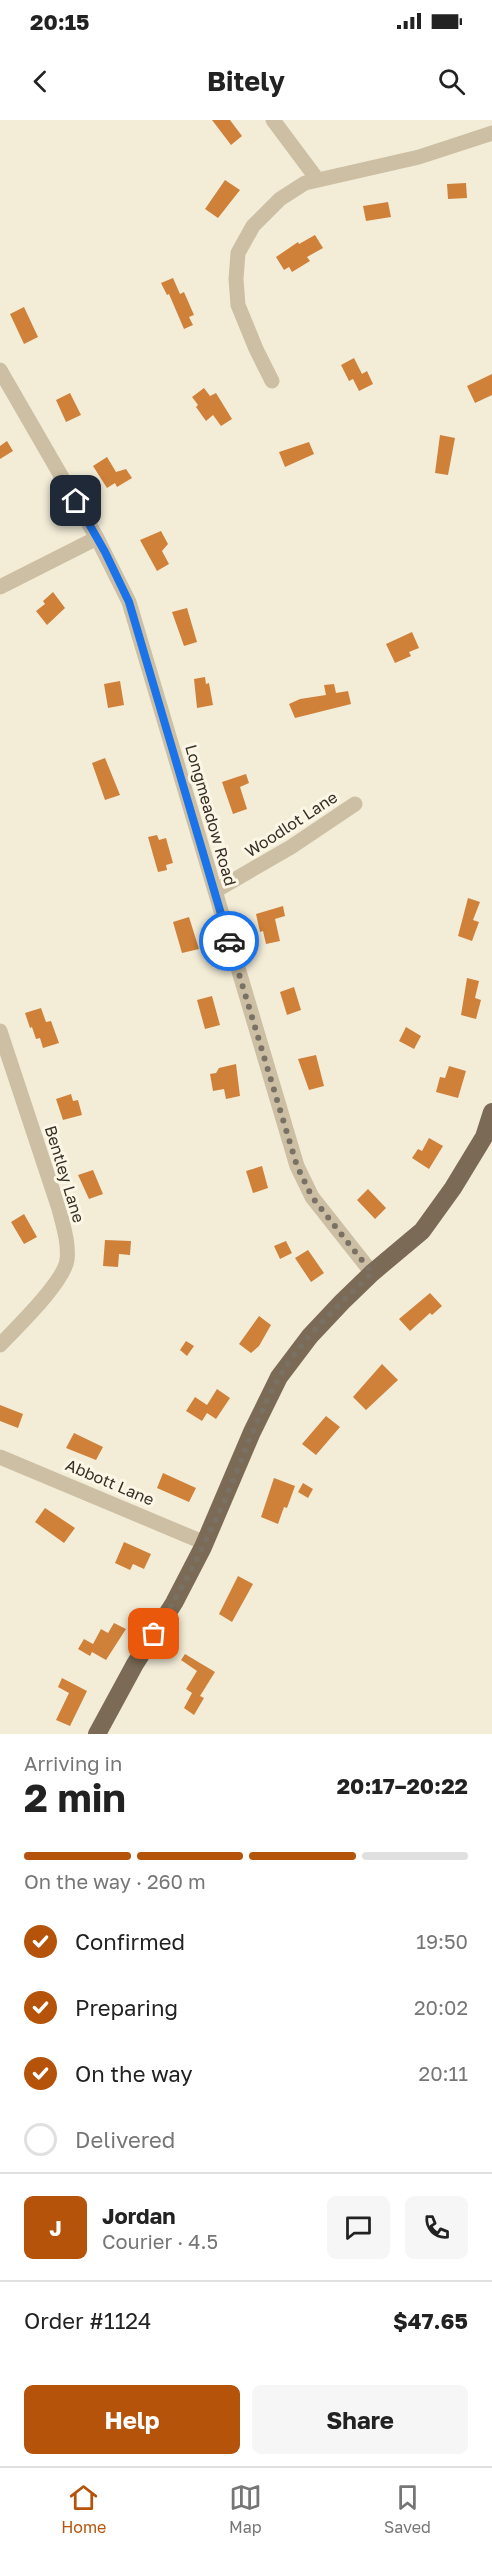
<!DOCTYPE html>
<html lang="en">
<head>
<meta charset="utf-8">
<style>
	body { margin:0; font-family:"Golos Text",sans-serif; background:#f6f6f6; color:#222; height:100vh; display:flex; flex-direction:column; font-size:22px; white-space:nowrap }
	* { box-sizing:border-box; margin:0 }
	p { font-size:20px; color:#767676 }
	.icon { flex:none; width:33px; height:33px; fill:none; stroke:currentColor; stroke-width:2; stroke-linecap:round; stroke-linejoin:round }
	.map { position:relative; height:1614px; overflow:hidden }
	.panel { display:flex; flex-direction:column; background:#fff; flex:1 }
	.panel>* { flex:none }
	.pin { position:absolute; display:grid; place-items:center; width:51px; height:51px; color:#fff; margin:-26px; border-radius:12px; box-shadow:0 3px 9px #0006 }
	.courier { position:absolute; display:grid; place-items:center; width:60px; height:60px; margin:-30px; border:4px solid #1a73e8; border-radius:50%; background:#fff; color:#222; box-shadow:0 2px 8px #0007 }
	.overview em { font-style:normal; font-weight:700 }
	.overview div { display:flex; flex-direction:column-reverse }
	.overview { display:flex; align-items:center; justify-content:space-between; height:102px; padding:0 24px }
	h1 { font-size:39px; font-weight:700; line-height:45px }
	.bar { display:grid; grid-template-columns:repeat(4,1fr); gap:9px 6px; align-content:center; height:72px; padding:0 24px }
	.bar i { height:8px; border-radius:4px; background:#e0e0e0 }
	.bar .current { background:#b45309 }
	.bar p { grid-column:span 4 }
	.line { display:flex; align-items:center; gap:15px; padding:0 24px; border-top:2px solid #e0e0e0 }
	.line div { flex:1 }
	.round { display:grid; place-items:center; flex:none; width:63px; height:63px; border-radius:9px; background:#f6f6f6 }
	ol { padding:0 24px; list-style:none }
	li { display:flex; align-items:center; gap:18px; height:66px }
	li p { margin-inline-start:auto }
	li .icon { padding:6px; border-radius:50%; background:#b45309; color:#fff; stroke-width:4 }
	li:last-child { color:#767676 }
	li i { width:33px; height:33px; border:3px solid #e0e0e0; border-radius:50% }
	.button { display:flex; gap:12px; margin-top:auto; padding:12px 24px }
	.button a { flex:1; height:69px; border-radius:9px; background:#b45309; color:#fff; font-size:24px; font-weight:700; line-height:69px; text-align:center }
	.button a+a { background:#f6f6f6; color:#222 }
	.status { display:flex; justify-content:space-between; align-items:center; height:42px; padding:0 30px; background:#fff; direction:ltr }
	.status svg { height:16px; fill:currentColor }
	header { display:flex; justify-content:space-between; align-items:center; height:78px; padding:0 24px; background:#fff; font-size:27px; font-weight:700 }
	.menu { display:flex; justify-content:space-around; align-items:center; height:84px; border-top:2px solid #e0e0e0; background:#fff; font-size:16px; color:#767676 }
	.menu a { display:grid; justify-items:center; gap:3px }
	.menu .current { color:#b45309 }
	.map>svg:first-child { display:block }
	.building { fill:#cf813a }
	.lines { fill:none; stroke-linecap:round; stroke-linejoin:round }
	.minor { stroke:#ccbfa4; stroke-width:15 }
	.major { stroke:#7a6a56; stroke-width:18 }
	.done { stroke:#797264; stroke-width:6; stroke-dasharray:0 10.8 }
	.route { stroke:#1a73e8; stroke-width:8 }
	.labels { text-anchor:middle; stroke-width:6; stroke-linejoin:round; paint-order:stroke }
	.street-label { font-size:16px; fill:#372f26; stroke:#fbf6e5 }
</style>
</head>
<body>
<div class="status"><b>20:15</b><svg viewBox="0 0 49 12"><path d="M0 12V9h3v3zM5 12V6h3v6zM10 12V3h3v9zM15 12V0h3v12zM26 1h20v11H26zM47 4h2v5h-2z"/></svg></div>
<header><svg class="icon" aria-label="back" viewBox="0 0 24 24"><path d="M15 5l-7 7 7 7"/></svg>Bitely<svg class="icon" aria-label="search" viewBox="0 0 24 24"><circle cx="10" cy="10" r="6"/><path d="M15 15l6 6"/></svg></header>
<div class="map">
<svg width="492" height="1614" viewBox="0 0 492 1614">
	<rect width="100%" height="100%" fill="#f3edd8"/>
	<path class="building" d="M 212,0 L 230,0 L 242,16 L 231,25 Z
		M 225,60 L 240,70 L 218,98 L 205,89 Z
		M 466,63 L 467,78 L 448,79 L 447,64 Z
		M 388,82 L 391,97 L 366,101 L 363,86 Z
		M 315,115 L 323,128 L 307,137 L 310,141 L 292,152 L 289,147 L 284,150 L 276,137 L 298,122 L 299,124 Z
		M 173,158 L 180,174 L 184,172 L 194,195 L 189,197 L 193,205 L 184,209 L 169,174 L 167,175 L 161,163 Z
		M 24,187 L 38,217 L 24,224 L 10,194 Z
		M 354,238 L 362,254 L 367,251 L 373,264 L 359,271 L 353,259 L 349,261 L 341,245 Z
		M 492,254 L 492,275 L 475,283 L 467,266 Z
		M 204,268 L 210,276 L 216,273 L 232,299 L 221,306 L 213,295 L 206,301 L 196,287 L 198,285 L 192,277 Z
		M 70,273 L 81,295 L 66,302 L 56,280 Z
		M 440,315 L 455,318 L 448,355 L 435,353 Z
		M 7,321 L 13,331 L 0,339 L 0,326 Z
		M 309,322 L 314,334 L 285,347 L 279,332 Z
		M 107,337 L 116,352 L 126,349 L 132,358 L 117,367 L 115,363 L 107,368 L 93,346 Z
		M 161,411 L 168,424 L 162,431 L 169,444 L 157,451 L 140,420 Z
		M 53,472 L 65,488 L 47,505 L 36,491 L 45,484 L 43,481 Z
		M 187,488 L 197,522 L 184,526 L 172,492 Z
		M 412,512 L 419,528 L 409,532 L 411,536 L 395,543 L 386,524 Z
		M 205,557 L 206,564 L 209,563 L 213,585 L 197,588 L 194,559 Z
		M 120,561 L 124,585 L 108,588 L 104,564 Z
		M 334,564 L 336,573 L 348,571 L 351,584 L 295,598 L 289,584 L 300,579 L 326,575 L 324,565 Z
		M 105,638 L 120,675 L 105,680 L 92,643 Z
		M 246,654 L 249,663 L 240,667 L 247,689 L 233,694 L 222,662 Z
		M 157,715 L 159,720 L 166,718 L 173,743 L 166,745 L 167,750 L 158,752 L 148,717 Z
		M 468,778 L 480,782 L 473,800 L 479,802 L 472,821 L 458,816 Z
		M 283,786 L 285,796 L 275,799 L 280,821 L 266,824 L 263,811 L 260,812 L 256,794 Z
		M 189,797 L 199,829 L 182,833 L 173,802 Z
		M 467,858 L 479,861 L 475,878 L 481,880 L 476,899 L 461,895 Z
		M 294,867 L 301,890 L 287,895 L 280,872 Z
		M 212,876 L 220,905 L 205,909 L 197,880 Z
		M 41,888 L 46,902 L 51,901 L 59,923 L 43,928 L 40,918 L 36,919 L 32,907 L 30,908 L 25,893 Z
		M 406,907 L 421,916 L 414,929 L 399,921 Z
		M 316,935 L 324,966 L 309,970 L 298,939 Z
		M 236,944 L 240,976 L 226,979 L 224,969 L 213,971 L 210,954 L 216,953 L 219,948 Z
		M 449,946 L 466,951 L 458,978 L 436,972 L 440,957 L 445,958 Z
		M 71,974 L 73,981 L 78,980 L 82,995 L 63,1000 L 56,979 Z
		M 429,1018 L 443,1026 L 429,1049 L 412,1038 L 418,1029 L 422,1031 Z
		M 262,1046 L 268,1068 L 253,1073 L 246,1051 Z
		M 93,1050 L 103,1074 L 89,1079 L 78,1055 Z
		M 368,1069 L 386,1088 L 375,1099 L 357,1080 Z
		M 24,1094 L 37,1117 L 24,1124 L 11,1102 Z
		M 105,1120 L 131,1121 L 130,1135 L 119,1134 L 118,1147 L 103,1146 Z
		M 286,1121 L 292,1133 L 280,1139 L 274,1126 Z
		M 308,1130 L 324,1153 L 311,1162 L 295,1138 Z
		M 430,1173 L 442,1186 L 432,1195 L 430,1193 L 410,1211 L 399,1199 Z
		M 259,1196 L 271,1205 L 259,1226 L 251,1233 L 239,1224 Z
		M 186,1221 L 194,1226 L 187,1236 L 180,1230 Z
		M 382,1244 L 398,1260 L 366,1290 L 353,1277 Z
		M 217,1269 L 230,1278 L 216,1299 L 207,1293 L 202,1301 L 186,1291 L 195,1277 L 207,1285 Z
		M 0,1285 L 23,1294 L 18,1308 L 0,1301 Z
		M 326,1296 L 340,1307 L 316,1335 L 302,1324 Z
		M 74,1313 L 103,1327 L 96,1340 L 66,1328 Z
		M 163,1353 L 196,1368 L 189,1382 L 157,1368 Z
		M 274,1358 L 295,1366 L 287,1388 L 284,1387 L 278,1404 L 261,1397 Z
		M 303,1363 L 313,1369 L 308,1378 L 298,1372 Z
		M 45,1388 L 75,1408 L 64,1423 L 35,1402 Z
		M 124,1422 L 151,1434 L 144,1449 L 133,1444 L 130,1450 L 115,1443 Z
		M 238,1456 L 253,1464 L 232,1502 L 219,1494 Z
		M 114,1503 L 126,1509 L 106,1540 L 92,1532 L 90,1536 L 78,1529 L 84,1519 L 93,1524 L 101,1509 L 108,1513 Z
		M 185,1534 L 215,1552 L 200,1576 L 204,1578 L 194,1595 L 184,1588 L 192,1573 L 186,1569 L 197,1551 L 181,1540 Z
		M 62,1558 L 87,1571 L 70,1606 L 56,1600 L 69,1573 L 58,1567 Z"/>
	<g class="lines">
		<path class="minor" d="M 273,0 L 317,59
			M 0,250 L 97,418 L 129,482 L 297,1046 L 312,1077 L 372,1153
			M 272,261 L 256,229 L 238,185 L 236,159 L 238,133 L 253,106 L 280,79 L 305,63 L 419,37 L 492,13
			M 0,467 L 97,418
			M 215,771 L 291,727 L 355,684
			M 0,911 L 59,1089 C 63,1105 69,1123 67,1140 C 64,1162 16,1208 0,1225
			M 0,1337 L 205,1423"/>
		<path class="major" d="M 97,1614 L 135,1544 L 174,1483 L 203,1427 L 252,1312 L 279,1257 L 310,1216 L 342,1182 L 372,1153 L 422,1111 L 453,1068 L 484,1017 L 492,992"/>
	</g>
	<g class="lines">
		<path class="done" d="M 154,1514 C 184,1467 208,1418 230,1368 C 245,1331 259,1294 278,1259 C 301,1219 339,1185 372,1153 L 312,1077 L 297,1046 L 229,821"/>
		<path class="route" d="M 76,381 L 105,432 L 129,482 L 229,821"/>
	</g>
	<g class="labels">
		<g class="street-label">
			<text transform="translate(211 695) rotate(74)" y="6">Longmeadow Road</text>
			<text transform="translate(291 704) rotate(-33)" y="6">Woodlot Lane</text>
			<text transform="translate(65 1054) rotate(73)" y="6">Bentley Lane</text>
			<text transform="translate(110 1362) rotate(23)" y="6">Abbott Lane</text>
		</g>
	</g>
</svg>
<div class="pin" style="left:154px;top:1514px;background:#ea580c"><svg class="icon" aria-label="bag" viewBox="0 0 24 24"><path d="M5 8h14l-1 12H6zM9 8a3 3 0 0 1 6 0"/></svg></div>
<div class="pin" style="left:76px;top:381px;background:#1f2937"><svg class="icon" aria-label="home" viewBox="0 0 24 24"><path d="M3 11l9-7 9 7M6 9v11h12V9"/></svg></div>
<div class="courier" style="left:229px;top:821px"><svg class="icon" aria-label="car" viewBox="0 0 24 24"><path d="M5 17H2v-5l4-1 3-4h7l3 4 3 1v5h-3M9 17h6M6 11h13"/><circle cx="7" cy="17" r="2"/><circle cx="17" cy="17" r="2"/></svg></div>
</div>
<section class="panel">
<div class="overview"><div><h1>2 min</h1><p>Arriving in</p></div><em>20:17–20:22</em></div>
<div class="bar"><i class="current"></i><i class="current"></i><i class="current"></i><i></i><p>On the way · 260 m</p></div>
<ol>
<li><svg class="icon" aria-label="check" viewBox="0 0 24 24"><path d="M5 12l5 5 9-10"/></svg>Confirmed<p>19:50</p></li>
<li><svg class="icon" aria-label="check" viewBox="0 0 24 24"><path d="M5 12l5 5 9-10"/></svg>Preparing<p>20:02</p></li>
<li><svg class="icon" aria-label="check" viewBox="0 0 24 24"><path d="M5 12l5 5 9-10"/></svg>On the way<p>20:11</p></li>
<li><i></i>Delivered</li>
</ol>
<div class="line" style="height:108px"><b class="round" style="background:#b45309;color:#fff">J</b><div><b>Jordan</b><p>Courier · 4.5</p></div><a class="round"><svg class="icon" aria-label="chat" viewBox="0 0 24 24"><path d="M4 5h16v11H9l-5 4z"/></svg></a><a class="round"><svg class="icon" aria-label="phone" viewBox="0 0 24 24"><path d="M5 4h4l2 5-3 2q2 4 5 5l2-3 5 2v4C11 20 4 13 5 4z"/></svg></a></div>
<div class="line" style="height:78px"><div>Order #1124</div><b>$47.65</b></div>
<div class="button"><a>Help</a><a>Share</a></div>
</section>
<nav class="menu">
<a class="current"><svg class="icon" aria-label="home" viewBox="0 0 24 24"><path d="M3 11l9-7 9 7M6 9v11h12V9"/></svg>Home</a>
<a><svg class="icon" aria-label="map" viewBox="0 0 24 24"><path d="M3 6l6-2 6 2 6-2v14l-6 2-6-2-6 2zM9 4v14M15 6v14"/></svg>Map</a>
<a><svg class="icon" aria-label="saved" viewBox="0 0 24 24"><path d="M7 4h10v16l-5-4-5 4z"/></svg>Saved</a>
</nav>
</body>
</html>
